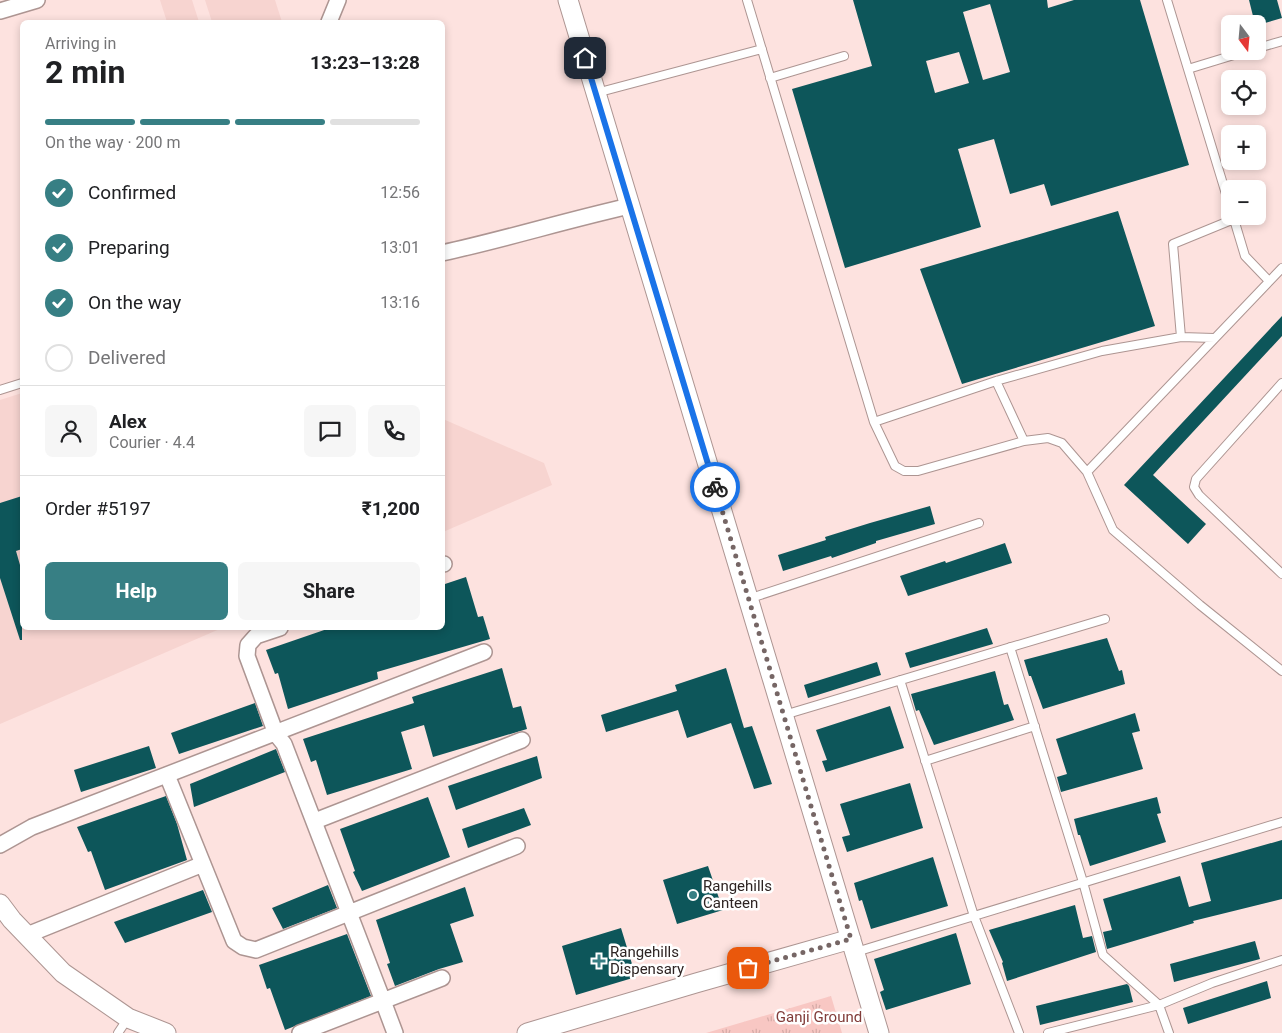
<!DOCTYPE html>
<html lang="en">
<head>
<meta charset="utf-8">
<style>
	body { margin:0; font-family:Roboto,sans-serif; background:#f6f6f6; color:#202124; height:100vh; display:flex; flex-direction:column; font-size:19px; white-space:nowrap }
	* { box-sizing:border-box; margin:0 }
	p { font-size:16px; color:#757577 }
	.icon { flex:none; width:28px; height:28px; fill:none; stroke:currentColor; stroke-width:2; stroke-linecap:round; stroke-linejoin:round }
	.map { position:relative; flex:1; overflow:hidden }
	.panel { position:absolute; left:20px; top:20px; width:425px; height:610px; display:flex; flex-direction:column; background:#fff; border-radius:8px; box-shadow:0 2px 8px #0003 }
	.panel>* { flex:none }
	.needle { width:32px; rotate:164deg }
	.fabs { position:absolute; left:1221px; top:15px; display:grid; gap:10px }
	.fabs a { display:grid; place-items:center; width:45px; height:45px; border-radius:8px; background:#fff; box-shadow:0 2px 8px #0003; font-size:25px }
	.pin { position:absolute; display:grid; place-items:center; width:42px; height:42px; color:#fff; margin:-21px; border-radius:10px; box-shadow:0 2px 8px #0006 }
	.courier { position:absolute; display:grid; place-items:center; width:50px; height:50px; margin:-25px; border:4px solid #1a73e8; border-radius:50%; background:#fff; color:#222; box-shadow:0 1px 6px #0007 }
	.summary em { font-style:normal; font-weight:700 }
	.summary div { display:flex; flex-direction:column-reverse }
	.summary { display:flex; align-items:center; justify-content:space-between; height:85px; padding:0 25px }
	h1 { font-size:32px; font-weight:700; line-height:38px }
	.bar { display:grid; grid-template-columns:repeat(4,1fr); gap:8px 5px; align-content:center; height:60px; padding:0 25px }
	.bar i { height:6px; border-radius:4px; background:#e0e0e0 }
	.bar .selected { background:#377f84 }
	.bar p { grid-column:span 4 }
	.line { display:flex; align-items:center; gap:12px; padding:0 25px; border-top:1px solid #e0e0e0 }
	.line div { flex:1 }
	.round { display:grid; place-items:center; flex:none; width:52px; height:52px; border-radius:8px; background:#f6f6f6 }
	ol { padding:0 25px; list-style:none }
	li { display:flex; align-items:center; gap:15px; height:55px }
	li p { margin-inline-start:auto }
	li .icon { padding:5px; border-radius:50%; background:#377f84; color:#fff; stroke-width:4 }
	li:last-child { color:#757577 }
	li i { width:28px; height:28px; border:2px solid #e0e0e0; border-radius:50% }
	.action { display:flex; gap:10px; margin-top:auto; padding:10px 25px }
	.action a { flex:1; height:58px; border-radius:8px; background:#377f84; color:#fff; font-size:20px; font-weight:700; line-height:58px; text-align:center }
	.action a+a { background:#f6f6f6; color:#202124 }
	.map>svg:first-child { display:block }
	.built { fill:#f7d4d0 }
	.park { fill:url(#park-tufts) }
	.building { fill:#0d565a; fill-rule:evenodd }
	.lines { fill:none; stroke-linecap:round; stroke-linejoin:round }
	.service-casing { stroke:#ad9592; stroke-width:10 }
	.minor-casing { stroke:#ad9592; stroke-width:18 }
	.tertiary-casing { stroke:#ad9592; stroke-width:21 }
	.service { stroke:#fff; stroke-width:8 }
	.minor { stroke:#fff; stroke-width:15 }
	.tertiary { stroke:#fff; stroke-width:19 }
	.done { stroke:#766665; stroke-width:5; stroke-dasharray:0 9 }
	.route { stroke:#1a73e8; stroke-width:6 }
	.poi-dot { fill:#377f84; stroke:#fff; stroke-width:2 }
	.labels { text-anchor:middle; stroke-width:5; stroke-linejoin:round; paint-order:stroke }
	.poi-label { font-size:15px; fill:#2e2423; stroke:#fff; text-anchor:start }
	.park-label { font-size:15px; fill:#813c39; stroke:#fff }
</style>
</head>
<body>
<div class="map">
<svg width="1282" height="1033" viewBox="0 0 1282 1033">
	<defs>
		<pattern id="park-tufts" width="24" height="20" patternUnits="userSpaceOnUse" patternTransform="scale(1.25)"><rect width="24" height="20" fill="#f8c7c3"/><path d="M3 7l-1-3M5 7V3M7 7l1-3M15 17l-1-3M17 17v-4M19 17l1-3" fill="none" stroke="#d5aba7"/></pattern>
	</defs>
	<rect width="100%" height="100%" fill="#fde2df"/>
	<path class="built" d="M 160,0 L 192,0 L 199,22 L 167,22 Z
		M 205,0 L 275,0 L 282,22 L 212,22 Z
		M 22,393 L 22,628 L 222,628 L 0,724 L 0,400 Z
		M 443,419 L 544,463 L 552,485 L 443,532 Z"/>
	<path class="park" d="M 831,996 L 842,1033 L 706,1033 Z"/>
	<path class="building" d="M 853,0 L 1047,0 L 1048,8 L 1074,0 L 1140,0 L 1189,165 L 1051,206 L 1044,184 L 1010,194 L 994,139 L 958,149 L 981,227 L 845,268 L 792,89 L 872,66 ZM 990,4 L 1010,72 L 983,80 L 963,12 ZM 959,52 L 969,83 L 935,93 L 926,61 Z
		M 1249,0 L 1277,0 L 1282,18 L 1258,25 L 1255,24 Z
		M 1118,211 L 1155,326 L 962,384 L 920,269 Z
		M 1282,316 L 1282,336 L 1153,475 L 1206,524 L 1188,544 L 1124,485 Z
		M 22,496 L 22,549 L 16,551 L 22,572 L 22,640 L 20,640 L 0,578 L 0,503 Z
		M 930,506 L 935,524 L 876,541 L 876,543 L 832,558 L 831,556 L 783,571 L 778,555 L 826,540 L 825,537 L 870,523 Z
		M 1005,543 L 1012,563 L 908,596 L 900,576 L 945,561 L 946,563 Z
		M 466,577 L 478,617 L 483,616 L 490,639 L 377,672 L 378,679 L 288,709 L 278,673 L 275,674 L 266,650 L 330,628 L 442,628 L 442,585 Z
		M 987,628 L 993,644 L 910,668 L 905,653 Z
		M 1107,638 L 1119,671 L 1122,670 L 1125,684 L 1043,709 L 1031,676 L 1029,676 L 1024,660 Z
		M 877,662 L 881,675 L 808,698 L 804,685 Z
		M 502,668 L 513,708 L 521,706 L 527,729 L 433,757 L 424,725 L 401,732 L 412,769 L 327,795 L 316,760 L 311,762 L 303,739 L 414,703 L 412,697 Z
		M 726,668 L 744,728 L 752,726 L 772,784 L 754,789 L 731,723 L 687,738 L 678,710 L 606,732 L 601,715 L 677,691 L 675,685 Z
		M 995,671 L 1004,705 L 1008,704 L 1014,720 L 934,745 L 919,710 L 916,711 L 911,694 Z
		M 255,703 L 263,726 L 179,754 L 171,733 Z
		M 890,706 L 904,748 L 826,772 L 822,761 L 827,760 L 816,730 Z
		M 1135,713 L 1140,731 L 1132,733 L 1143,769 L 1061,792 L 1057,777 L 1067,774 L 1056,739 Z
		M 149,746 L 156,768 L 81,792 L 74,770 Z
		M 276,749 L 285,772 L 194,807 L 190,784 Z
		M 537,756 L 542,778 L 456,810 L 448,786 Z
		M 910,783 L 923,828 L 847,852 L 842,837 L 850,835 L 840,804 Z
		M 166,796 L 177,824 L 187,860 L 105,890 L 91,851 L 88,852 L 77,827 Z
		M 428,797 L 450,857 L 362,891 L 353,872 L 355,871 L 340,829 Z
		M 1157,797 L 1161,813 L 1157,814 L 1166,842 L 1090,866 L 1080,835 L 1078,835 L 1074,819 Z
		M 524,808 L 531,825 L 468,848 L 462,829 Z
		M 1282,840 L 1282,899 L 1193,921 L 1194,923 L 1107,949 L 1103,932 L 1112,930 L 1103,899 L 1180,876 L 1189,907 L 1211,901 L 1201,863 Z
		M 933,857 L 948,906 L 871,929 L 862,900 L 859,901 L 854,883 Z
		M 708,866 L 723,910 L 677,924 L 663,880 Z
		M 328,885 L 337,908 L 283,929 L 272,908 Z
		M 465,887 L 474,916 L 450,924 L 463,962 L 439,969 L 395,986 L 387,964 L 390,963 L 376,920 Z
		M 203,890 L 212,912 L 125,943 L 114,922 Z
		M 1075,905 L 1083,938 L 1092,936 L 1096,952 L 1007,981 L 1002,963 L 1003,962 L 989,930 Z
		M 621,928 L 636,977 L 576,995 L 562,946 Z
		M 956,933 L 971,984 L 886,1010 L 880,992 L 884,990 L 874,959 Z
		M 347,934 L 371,996 L 285,1030 L 270,988 L 267,989 L 259,965 Z
		M 1255,941 L 1260,959 L 1174,982 L 1170,964 Z
		M 1267,981 L 1271,998 L 1188,1024 L 1183,1008 Z
		M 1127,984 L 1129,986 L 1133,1002 L 1040,1025 L 1036,1006 Z"/>
	<g class="lines">
		<defs>
			<path id="service" d="M 747,0 L 874,422
				M 1167,0 L 1230,207
				M 1258,48 L 1282,41
				M 1188,69 L 1247,51
				M 770,78 L 844,56
				M 596,93 L 762,49
				M 1233,216 L 1245,256 L 1269,281
				M 1282,268 L 1087,472 L 1113,530 L 1200,605 L 1282,671
				M 1181,337 L 1173,244 L 1234,219
				M 996,381 L 1024,441
				M 1282,383 L 1196,479 L 1194,487 L 1199,495 L 1282,574
				M 0,390 L 22,383
				M 1087,472 L 1062,443 L 1048,438 L 1024,441 L 918,471 L 904,471 L 895,466 L 874,422 L 996,381 L 1102,351 L 1181,337 L 1214,338
				M 748,599 L 979,523
				M 1010,647 L 1083,882 L 1103,955 L 1159,1005 L 1169,1033
				M 900,680 L 974,916 L 1019,1033
				M 784,715 L 1105,619
				M 925,761 L 1035,726
				M 856,952 L 1282,822
				M 118,1033 L 128,1018
				M 1048,1033 L 1159,1005 L 1212,983 L 1282,960"/>
			<path id="minor" d="M 0,11 L 37,0
				M 329,22 L 338,0
				M 442,253 C 506,239 567,220 630,206
				M 442,564 L 444,564
				M 280,628 L 256,636 L 248,645 L 247,656 L 276,734 L 284,744 L 383,1001 L 395,1033
				M 167,775 L 234,941 L 243,947 L 256,950 L 517,846
				M 315,821 L 522,740
				M 0,845 L 32,827 L 484,652
				M 27,935 L 203,864
				M 300,1033 L 442,978"/>
			<path id="tertiary" d="M 568,0 L 879,1033
				M 0,904 L 12,920 L 63,973 L 128,1018 L 166,1033
				M 527,1033 L 696,983 L 851,939"/>
		</defs>
		<use href="#service" class="service-casing"/>
		<use href="#minor" class="minor-casing"/>
		<use href="#tertiary" class="tertiary-casing"/>
		<use href="#service" class="service"/>
		<use href="#minor" class="minor"/>
		<use href="#tertiary" class="tertiary"/>
	</g>
	<g class="lines">
		<path class="done" d="M 715,487 L 851,939 L 748,968"/>
		<path class="route" d="M 585,58 L 715,487"/>
	</g>
	<g class="poi-dot">
		<circle cx="693" cy="895" r="5"/>
		<path d="M596.5 953.5h5v5h5v5h-5v5h-5v-5h-5v-5h5z"/>
	</g>
	<g class="labels">
		<g class="poi-label">
			<text x="703" y="891">Rangehills<tspan x="703" dy="17">Canteen</tspan></text>
			<text x="610" y="957">Rangehills<tspan x="610" dy="17">Dispensary</tspan></text>
		</g>
		<g class="park-label">
			<text x="819" y="1022">Ganji Ground</text>
		</g>
	</g>
</svg>
<div class="fabs">
<a><svg class="needle" viewBox="-14 -14 28 28"><path d="M0-13l5 13h-10z" fill="#e53935"/><path d="M0 13l5-13h-10z" fill="#757577"/></svg></a>
<a><svg class="icon" aria-label="locate" viewBox="0 0 24 24"><circle cx="12" cy="12" r="6"/><path d="M12 2v4M12 18v4M2 12h4M18 12h4"/></svg></a>
<a>+</a>
<a>−</a>
</div>
<div class="pin" style="left:748px;top:968px;background:#ea580c"><svg class="icon" aria-label="bag" viewBox="0 0 24 24"><path d="M5 8h14l-1 12H6zM9 8a3 3 0 0 1 6 0"/></svg></div>
<div class="pin" style="left:585px;top:58px;background:#1f2937"><svg class="icon" aria-label="home" viewBox="0 0 24 24"><path d="M3 11l9-7 9 7M6 9v11h12V9"/></svg></div>
<div class="courier" style="left:715px;top:487px"><svg class="icon" aria-label="bike" viewBox="0 0 24 24"><circle cx="6" cy="16" r="4"/><circle cx="18" cy="16" r="4"/><path d="M6 16l4-8h5l3 8M10 8l3 8H6M13 5h3"/></svg></div>
<section class="panel">
<div class="summary"><div><h1>2 min</h1><p>Arriving in</p></div><em>13:23–13:28</em></div>
<div class="bar"><i class="selected"></i><i class="selected"></i><i class="selected"></i><i></i><p>On the way · 200 m</p></div>
<ol>
<li><svg class="icon" aria-label="check" viewBox="0 0 24 24"><path d="M5 12l5 5 9-10"/></svg>Confirmed<p>12:56</p></li>
<li><svg class="icon" aria-label="check" viewBox="0 0 24 24"><path d="M5 12l5 5 9-10"/></svg>Preparing<p>13:01</p></li>
<li><svg class="icon" aria-label="check" viewBox="0 0 24 24"><path d="M5 12l5 5 9-10"/></svg>On the way<p>13:16</p></li>
<li><i></i>Delivered</li>
</ol>
<div class="line" style="height:90px"><a class="round"><svg class="icon" aria-label="person" viewBox="0 0 24 24"><circle cx="12" cy="8" r="4"/><path d="M4 21q1-7 8-7t8 7"/></svg></a><div><b>Alex</b><p>Courier · 4.4</p></div><a class="round"><svg class="icon" aria-label="chat" viewBox="0 0 24 24"><path d="M4 5h16v11H9l-5 4z"/></svg></a><a class="round"><svg class="icon" aria-label="phone" viewBox="0 0 24 24"><path d="M5 4h4l2 5-3 2q2 4 5 5l2-3 5 2v4C11 20 4 13 5 4z"/></svg></a></div>
<div class="line" style="height:65px"><div>Order #5197</div><b>₹1,200</b></div>
<div class="action"><a>Help</a><a>Share</a></div>
</section>
</div>
</body>
</html>
